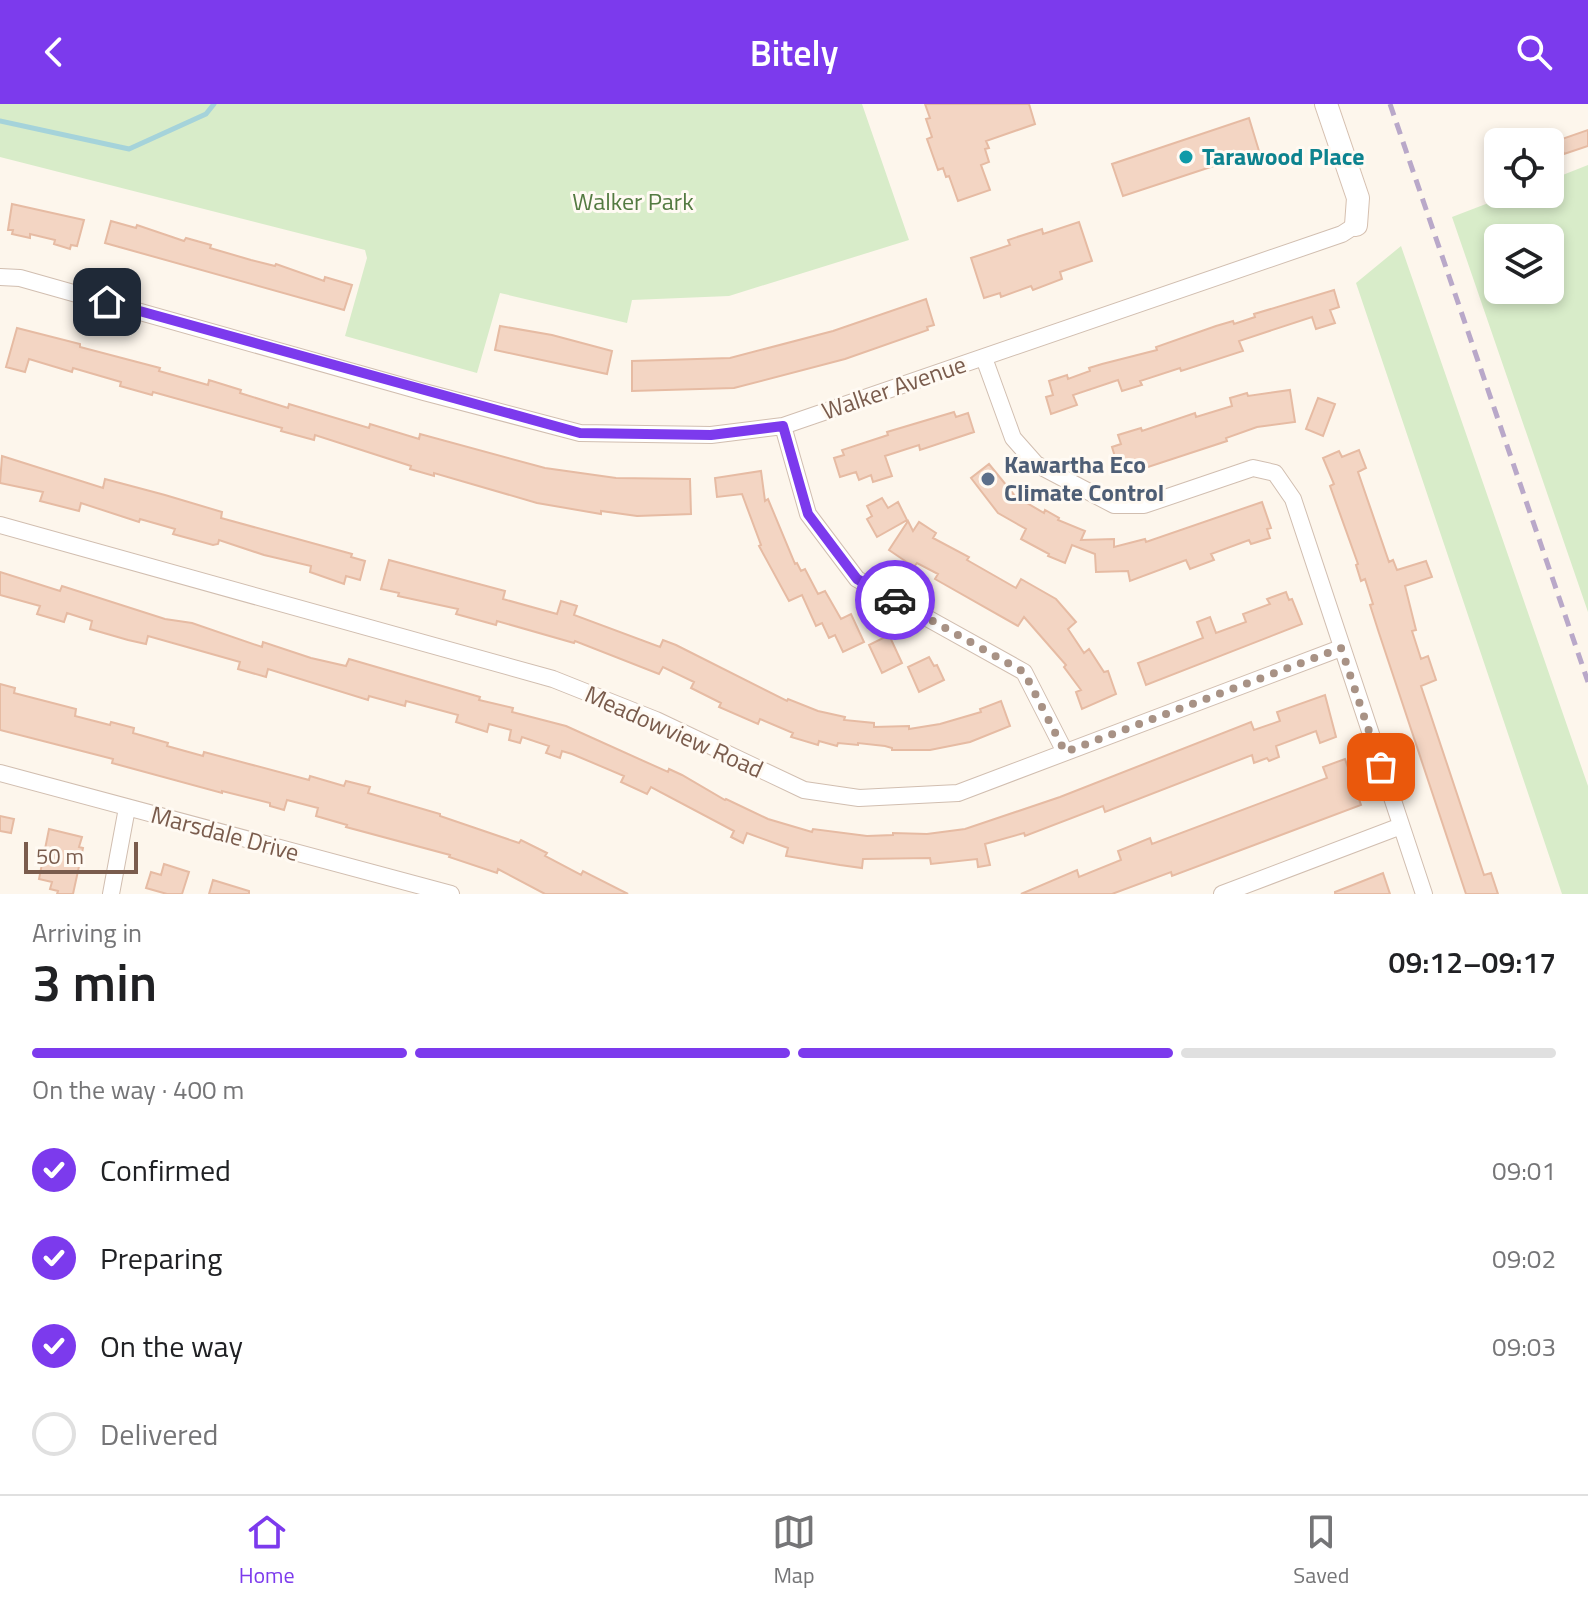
<!DOCTYPE html>
<html lang="en">
<head>
<meta charset="utf-8">
<style>
	body { margin:0; font-family:"Titillium Web",sans-serif; background:#f2f2f2; color:#202124; height:100vh; display:flex; flex-direction:column; font-size:30px; white-space:nowrap }
	* { box-sizing:border-box; margin:0 }
	p { font-size:26px; color:#757577 }
	.icon { flex:none; width:44px; height:44px; fill:none; stroke:currentColor; stroke-width:2; stroke-linecap:round; stroke-linejoin:round }
	.map { position:relative; height:790px; overflow:hidden }
	.panel { display:flex; flex-direction:column; background:#fff; flex:1 }
	.panel>* { flex:none }
	.tools { position:absolute; left:1484px; top:24px; display:grid; gap:16px }
	.tools a { display:grid; place-items:center; width:80px; height:80px; border-radius:12px; background:#fff; box-shadow:0 4px 12px #0003; font-size:40px }
	.scale { position:absolute; left:24px; bottom:20px; width:114px; box-sizing:border-box; padding-left:8px; border:4px solid #7a5c4d; border-top:0; font-size:22px; line-height:28px; white-space:nowrap; color:#7a5c4d; -webkit-text-stroke:6px #fffaf3; paint-order:stroke }
	.pin { position:absolute; display:grid; place-items:center; width:68px; height:68px; color:#fff; margin:-34px; border-radius:16px; box-shadow:0 4px 12px #0006 }
	.courier { position:absolute; display:grid; place-items:center; width:80px; height:80px; margin:-40px; border:6px solid #7c3aed; border-radius:50%; background:#fff; color:#222; box-shadow:0 2px 10px #0007 }
	.head em { font-style:normal; font-weight:600 }
	.head div { display:flex; flex-direction:column-reverse }
	.head { display:flex; align-items:center; justify-content:space-between; height:136px; padding:0 32px }
	h1 { font-size:52px; font-weight:600; line-height:60px }
	.bar { display:grid; grid-template-columns:repeat(4,1fr); gap:12px 8px; align-content:center; height:96px; padding:0 32px }
	.bar i { height:10px; border-radius:6px; background:#e0e0e0 }
	.bar .current { background:#7c3aed }
	.bar p { grid-column:span 4 }
	ol { padding:0 32px; list-style:none }
	li { display:flex; align-items:center; gap:24px; height:88px }
	li p { margin-inline-start:auto }
	li .icon { padding:8px; border-radius:50%; background:#7c3aed; color:#fff; stroke-width:4 }
	li:last-child { color:#757577 }
	li i { width:44px; height:44px; border:4px solid #e0e0e0; border-radius:50% }
	header { display:flex; justify-content:space-between; align-items:center; height:104px; padding:0 32px; background:#7c3aed; color:#fff; font-size:36px; font-weight:600 }
	.dock { display:flex; justify-content:space-around; align-items:center; height:112px; border-top:2px solid #e0e0e0; background:#fff; font-size:22px; color:#757577 }
	.dock a { display:grid; justify-items:center; gap:4px }
	.dock .current { color:#7c3aed }
	.map>svg:first-child { display:block }
	.green { fill:#d8ecc9; fill-rule:evenodd }
	.lines { fill:none; stroke-linecap:round; stroke-linejoin:round }
	.stream { stroke:#a5d3da; stroke-width:5 }
	.building { fill:#f3d5c3; stroke:#e6bba3; stroke-width:2 }
	.street-casing { stroke:#d1beb0; stroke-width:18 }
	.secondary-casing { stroke:#d6c0b0; stroke-width:24 }
	.street { stroke:#fff; stroke-width:16 }
	.secondary { stroke:#fff; stroke-width:22 }
	.rail { stroke:#b9a8c9; stroke-width:5; stroke-dasharray:12 8; stroke-linecap:butt }
	.done { stroke:#a89285; stroke-width:8; stroke-dasharray:0 14.4 }
	.route { stroke:#7c3aed; stroke-width:10 }
	.culture-dot { fill:#0f9aa8; stroke:#fffaf3; stroke-width:3 }
	.service-dot { fill:#5c6f8a; stroke:#fffaf3; stroke-width:3 }
	.labels { text-anchor:middle; stroke-width:6; stroke-linejoin:round; paint-order:stroke }
	.culture-label { font-size:24px; font-weight:bold; fill:#0d838f; stroke:#fffaf3; text-anchor:start }
	.park-label { font-size:24px; fill:#537a41; stroke:#fffaf3 }
	.street-label { font-size:24px; fill:#7a5c4d; stroke:#fffaf3 }
	.service-label { font-size:24px; font-weight:bold; fill:#4e5e75; stroke:#fffaf3; text-anchor:start }
</style>
</head>
<body>
<header><svg class="icon" aria-label="back" viewBox="0 0 24 24"><path d="M15 5l-7 7 7 7"/></svg>Bitely<svg class="icon" aria-label="search" viewBox="0 0 24 24"><circle cx="10" cy="10" r="6"/><path d="M15 15l6 6"/></svg></header>
<div class="map">
<svg width="1588" height="790" viewBox="0 0 1588 790">
	<rect width="100%" height="100%" fill="#fdf6ec"/>
	<path class="green" d="M 0,0 L 862,0 L 909,136 L 729,192 L 632,196 L 627,219 L 500,189 L 477,269 L 345,232 L 367,154 L 365,146 L 0,53 Z
		M 1588,61 L 1588,508 L 1452,113 L 1512,90 L 1550,90 L 1550,76 ZM 1498,134 L 1550,134 L 1550,186 L 1498,186 Z
		M 1401,142 L 1588,682 L 1588,790 L 1562,790 L 1356,179 Z"/>
	<g class="lines">
		<path class="stream" d="M 0,17 L 129,45 L 206,10 L 214,0"/>
	</g>
	<path class="building" d="M 925,0 L 1029,0 L 1035,20 L 986,37 L 989,44 L 985,45 L 989,58 L 981,61 L 990,86 L 958,97 L 949,72 L 946,73 L 943,64 L 938,66 L 927,35 L 932,33 L 926,15 L 930,14 Z
		M 1249,14 L 1259,47 L 1123,92 L 1112,60 Z
		M 1588,26 L 1588,42 L 1564,50 L 1559,36 Z
		M 12,100 L 84,116 L 77,142 L 71,141 L 70,145 L 54,140 L 55,136 L 30,130 L 30,134 L 12,130 L 13,126 L 8,126 Z
		M 111,117 L 136,124 L 137,121 L 184,137 L 186,134 L 211,141 L 210,144 L 251,156 L 275,162 L 276,160 L 324,177 L 325,173 L 352,181 L 344,206 L 105,139 Z
		M 1079,118 L 1092,157 L 1060,168 L 1062,175 L 1033,186 L 1031,182 L 1001,193 L 1000,189 L 984,194 L 971,154 L 1010,141 L 1008,136 L 1042,125 L 1043,130 Z
		M 1334,186 L 1339,203 L 1330,206 L 1335,219 L 1316,225 L 1312,213 L 1239,237 L 1243,247 L 1181,267 L 1180,264 L 1140,277 L 1142,281 L 1122,287 L 1118,276 L 1073,291 L 1077,301 L 1051,310 L 1046,293 L 1053,291 L 1049,277 L 1067,271 L 1068,275 L 1090,267 L 1089,264 L 1102,260 L 1157,246 L 1156,243 L 1216,222 L 1233,217 L 1234,220 L 1255,213 L 1254,210 Z
		M 926,195 L 934,221 L 927,223 L 928,226 L 845,255 L 734,284 L 632,287 L 632,257 L 730,254 L 833,227 Z
		M 500,222 L 552,231 L 612,247 L 607,270 L 495,246 Z
		M 17,224 L 80,240 L 80,243 L 160,264 L 159,267 L 208,281 L 209,276 L 241,286 L 240,289 L 288,304 L 289,300 L 369,324 L 370,320 L 419,335 L 420,330 L 545,364 L 616,374 L 690,375 L 691,410 L 637,412 L 601,407 L 601,410 L 537,399 L 434,369 L 434,372 L 410,365 L 411,362 L 315,331 L 314,336 L 281,327 L 282,324 L 153,288 L 152,291 L 120,282 L 121,278 L 73,264 L 72,268 L 29,255 L 25,268 L 6,263 Z
		M 1290,286 L 1295,318 L 1257,323 L 1226,334 L 1227,337 L 1142,365 L 1140,356 L 1118,363 L 1112,343 L 1121,340 L 1118,331 L 1141,324 L 1142,327 L 1195,309 L 1196,313 L 1232,302 L 1230,294 L 1247,289 L 1248,292 Z
		M 1318,294 L 1335,300 L 1323,332 L 1306,325 Z
		M 954,308 L 956,313 L 968,309 L 974,328 L 920,346 L 919,341 L 885,352 L 892,372 L 873,378 L 871,371 L 859,376 L 856,368 L 840,373 L 834,354 L 844,351 L 842,346 L 888,331 L 887,328 Z
		M 1359,346 L 1366,364 L 1358,368 L 1389,458 L 1393,456 L 1397,466 L 1426,457 L 1432,473 L 1405,482 L 1416,526 L 1412,527 L 1421,555 L 1428,552 L 1436,576 L 1421,582 L 1484,771 L 1491,769 L 1498,790 L 1466,790 L 1379,529 L 1370,501 L 1373,500 L 1365,475 L 1361,477 L 1356,461 L 1358,460 L 1330,382 L 1334,380 L 1323,354 L 1339,347 L 1342,353 Z
		M 2,352 L 103,384 L 105,375 L 165,391 L 222,408 L 221,414 L 352,450 L 351,453 L 365,457 L 360,476 L 346,472 L 344,480 L 310,468 L 311,462 L 264,451 L 219,436 L 218,440 L 213,441 L 195,436 L 173,430 L 175,425 L 140,415 L 139,418 L 81,399 L 79,407 L 40,397 L 43,388 L 0,379 Z
		M 989,360 L 1015,392 L 1044,409 L 1045,406 L 1059,414 L 1058,416 L 1085,427 L 1081,436 L 1114,435 L 1114,443 L 1145,435 L 1146,438 L 1262,398 L 1271,424 L 1267,425 L 1270,434 L 1251,440 L 1249,436 L 1211,450 L 1214,456 L 1190,465 L 1186,456 L 1130,477 L 1128,467 L 1096,468 L 1095,450 L 1072,441 L 1065,459 L 1048,452 L 1049,450 L 1021,435 L 1026,425 L 998,409 L 971,374 Z
		M 761,367 L 765,397 L 768,395 L 795,460 L 797,459 L 801,467 L 805,465 L 818,490 L 825,487 L 841,515 L 851,510 L 864,538 L 843,548 L 835,531 L 829,534 L 822,519 L 816,522 L 802,491 L 789,497 L 759,442 L 761,441 L 742,390 L 717,393 L 715,374 Z
		M 882,394 L 888,404 L 898,398 L 907,416 L 877,433 L 867,415 L 872,412 L 867,402 Z
		M 908,417 L 913,427 L 919,418 L 936,429 L 933,434 L 969,453 L 967,456 L 1016,484 L 1021,475 L 1056,495 L 1076,518 L 1068,525 L 1084,549 L 1089,545 L 1104,568 L 1108,567 L 1116,590 L 1082,605 L 1076,588 L 1081,586 L 1064,563 L 1066,561 L 1024,513 L 1018,522 L 935,475 L 938,470 L 917,459 L 914,463 L 889,446 Z
		M 389,456 L 505,487 L 503,495 L 557,510 L 561,497 L 577,502 L 574,511 L 660,543 L 663,536 L 676,541 L 787,597 L 788,595 L 818,607 L 845,613 L 844,616 L 874,619 L 874,623 L 909,622 L 909,625 L 940,620 L 981,608 L 980,605 L 1001,597 L 1010,622 L 970,638 L 930,646 L 892,646 L 892,644 L 885,642 L 858,639 L 858,641 L 838,639 L 837,642 L 819,637 L 818,641 L 791,633 L 793,629 L 760,615 L 758,620 L 719,603 L 721,599 L 691,584 L 694,578 L 663,563 L 659,570 L 575,537 L 574,539 L 497,517 L 496,521 L 456,510 L 458,505 L 398,492 L 399,489 L 381,485 Z
		M 0,468 L 60,487 L 62,482 L 165,515 L 192,519 L 262,543 L 263,538 L 311,554 L 346,562 L 349,555 L 480,593 L 479,596 L 513,604 L 512,608 L 566,622 L 668,668 L 669,665 L 682,671 L 725,696 L 726,695 L 768,715 L 812,728 L 813,725 L 867,732 L 893,731 L 893,729 L 927,730 L 965,725 L 1060,693 L 1251,618 L 1254,626 L 1280,617 L 1277,608 L 1325,591 L 1336,633 L 1320,639 L 1316,627 L 1276,642 L 1279,653 L 1269,657 L 1267,654 L 1254,659 L 1252,651 L 1105,708 L 1103,702 L 1025,732 L 1024,729 L 985,740 L 990,761 L 978,763 L 977,755 L 931,760 L 930,754 L 863,755 L 862,764 L 840,761 L 786,752 L 788,744 L 747,729 L 743,739 L 731,733 L 734,727 L 651,683 L 647,690 L 621,678 L 624,672 L 572,650 L 562,647 L 560,654 L 546,649 L 549,642 L 522,633 L 520,639 L 509,636 L 511,626 L 489,620 L 487,628 L 456,618 L 458,611 L 406,597 L 405,602 L 369,592 L 368,596 L 268,565 L 266,573 L 238,565 L 240,558 L 148,532 L 146,540 L 128,536 L 90,525 L 92,517 L 67,509 L 64,518 L 37,510 L 40,502 L 0,491 Z
		M 1286,488 L 1289,496 L 1292,495 L 1302,520 L 1146,581 L 1138,559 L 1203,534 L 1197,518 L 1210,513 L 1216,529 L 1246,518 L 1243,510 L 1270,500 L 1267,495 Z
		M 889,531 L 902,559 L 882,569 L 869,541 Z
		M 929,553 L 934,562 L 937,561 L 944,576 L 919,588 L 908,563 Z
		M 0,580 L 15,584 L 14,589 L 76,605 L 75,612 L 110,621 L 111,618 L 134,624 L 133,629 L 168,639 L 167,642 L 203,652 L 204,648 L 309,676 L 310,672 L 344,682 L 346,677 L 370,683 L 368,689 L 440,710 L 440,712 L 519,739 L 521,736 L 547,749 L 545,752 L 581,771 L 583,767 L 628,790 L 545,790 L 498,765 L 497,769 L 449,753 L 450,751 L 346,723 L 347,721 L 316,712 L 318,704 L 287,696 L 284,706 L 270,702 L 270,699 L 222,687 L 222,689 L 112,659 L 113,655 L 0,626 Z
		M 1345,655 L 1361,701 L 1172,772 L 1171,768 L 1112,790 L 1021,790 L 1077,766 L 1079,773 L 1121,756 L 1118,747 L 1150,734 L 1152,740 L 1327,674 L 1323,663 Z
		M 0,712 L 14,715 L 11,729 L 0,727 Z
		M 49,725 L 82,733 L 79,743 L 83,744 L 73,790 L 57,790 L 58,787 L 50,785 L 52,778 L 39,775 Z
		M 164,760 L 189,768 L 182,790 L 167,790 L 146,784 L 151,768 L 161,771 Z
		M 1383,769 L 1390,790 L 1335,790 L 1335,788 Z
		M 213,776 L 249,787 L 249,790 L 209,790 Z"/>
	<g class="lines">
		<defs>
			<path id="street" d="M 0,173 L 20,174 L 424,288 L 580,329 L 711,331 L 783,322 L 1342,130 L 1356,121
				M 984,254 L 1013,334 L 1036,360 L 1114,401 L 1144,401 L 1253,364 L 1275,369 L 1293,395 L 1424,790
				M 783,322 L 808,410 L 857,475 L 1024,568 L 1065,648
				M 0,421 L 553,575 L 656,616 L 804,686 L 859,694 L 958,689 L 1341,544
				M 0,669 L 451,790
				M 111,790 L 127,704
				M 1222,790 L 1401,722"/>
			<path id="secondary" d="M 1326,0 L 1358,94 L 1356,121"/>
		</defs>
		<use href="#street" class="street-casing"/>
		<use href="#secondary" class="secondary-casing"/>
		<use href="#street" class="street"/>
		<use href="#secondary" class="secondary"/>
		<path class="rail" d="M 1390,0 L 1588,578"/>
	</g>
	<g class="lines">
		<path class="done" d="M 895,496 L 1024,568 L 1065,648 L 1341,544 L 1381,663"/>
		<path class="route" d="M 107,198 L 580,329 L 711,331 L 783,322 L 808,410 L 857,475 L 895,496"/>
	</g>
	<circle class="culture-dot" cx="1186" cy="53" r="8"/>
	<circle class="service-dot" cx="988" cy="375" r="8"/>
	<g class="labels">
		<g class="culture-label">
			<text x="1202" y="61">Tarawood Place</text>
		</g>
		<g class="park-label">
			<text x="633" y="106">Walker Park</text>
		</g>
		<g class="street-label">
			<text transform="translate(894 284) rotate(-19)" y="8">Walker Avenue</text>
			<text transform="translate(674 628) rotate(24)" y="8">Meadowview Road</text>
			<text transform="translate(225 730) rotate(15)" y="8">Marsdale Drive</text>
		</g>
		<g class="service-label">
			<text x="1004" y="369">Kawartha Eco<tspan x="1004" dy="28">Climate Control</tspan></text>
		</g>
	</g>
</svg>
<div class="tools">
<a><svg class="icon" aria-label="locate" viewBox="0 0 24 24"><circle cx="12" cy="12" r="6"/><path d="M12 2v4M12 18v4M2 12h4M18 12h4"/></svg></a>
<a><svg class="icon" aria-label="layers" viewBox="0 0 24 24"><path d="M12 4l9 5-9 5-9-5zM3 14l9 5 9-5"/></svg></a>
</div>
<div class="scale">50 m</div>
<div class="pin" style="left:1381px;top:663px;background:#ea580c"><svg class="icon" aria-label="bag" viewBox="0 0 24 24"><path d="M5 8h14l-1 12H6zM9 8a3 3 0 0 1 6 0"/></svg></div>
<div class="pin" style="left:107px;top:198px;background:#1f2937"><svg class="icon" aria-label="home" viewBox="0 0 24 24"><path d="M3 11l9-7 9 7M6 9v11h12V9"/></svg></div>
<div class="courier" style="left:895px;top:496px"><svg class="icon" aria-label="car" viewBox="0 0 24 24"><path d="M5 17H2v-5l4-1 3-4h7l3 4 3 1v5h-3M9 17h6M6 11h13"/><circle cx="7" cy="17" r="2"/><circle cx="17" cy="17" r="2"/></svg></div>
</div>
<section class="panel">
<div class="head"><div><h1>3 min</h1><p>Arriving in</p></div><em>09:12–09:17</em></div>
<div class="bar"><i class="current"></i><i class="current"></i><i class="current"></i><i></i><p>On the way · 400 m</p></div>
<ol>
<li><svg class="icon" aria-label="check" viewBox="0 0 24 24"><path d="M5 12l5 5 9-10"/></svg>Confirmed<p>09:01</p></li>
<li><svg class="icon" aria-label="check" viewBox="0 0 24 24"><path d="M5 12l5 5 9-10"/></svg>Preparing<p>09:02</p></li>
<li><svg class="icon" aria-label="check" viewBox="0 0 24 24"><path d="M5 12l5 5 9-10"/></svg>On the way<p>09:03</p></li>
<li><i></i>Delivered</li>
</ol>
</section>
<nav class="dock">
<a class="current"><svg class="icon" aria-label="home" viewBox="0 0 24 24"><path d="M3 11l9-7 9 7M6 9v11h12V9"/></svg>Home</a>
<a><svg class="icon" aria-label="map" viewBox="0 0 24 24"><path d="M3 6l6-2 6 2 6-2v14l-6 2-6-2-6 2zM9 4v14M15 6v14"/></svg>Map</a>
<a><svg class="icon" aria-label="saved" viewBox="0 0 24 24"><path d="M7 4h10v16l-5-4-5 4z"/></svg>Saved</a>
</nav>
</body>
</html>
